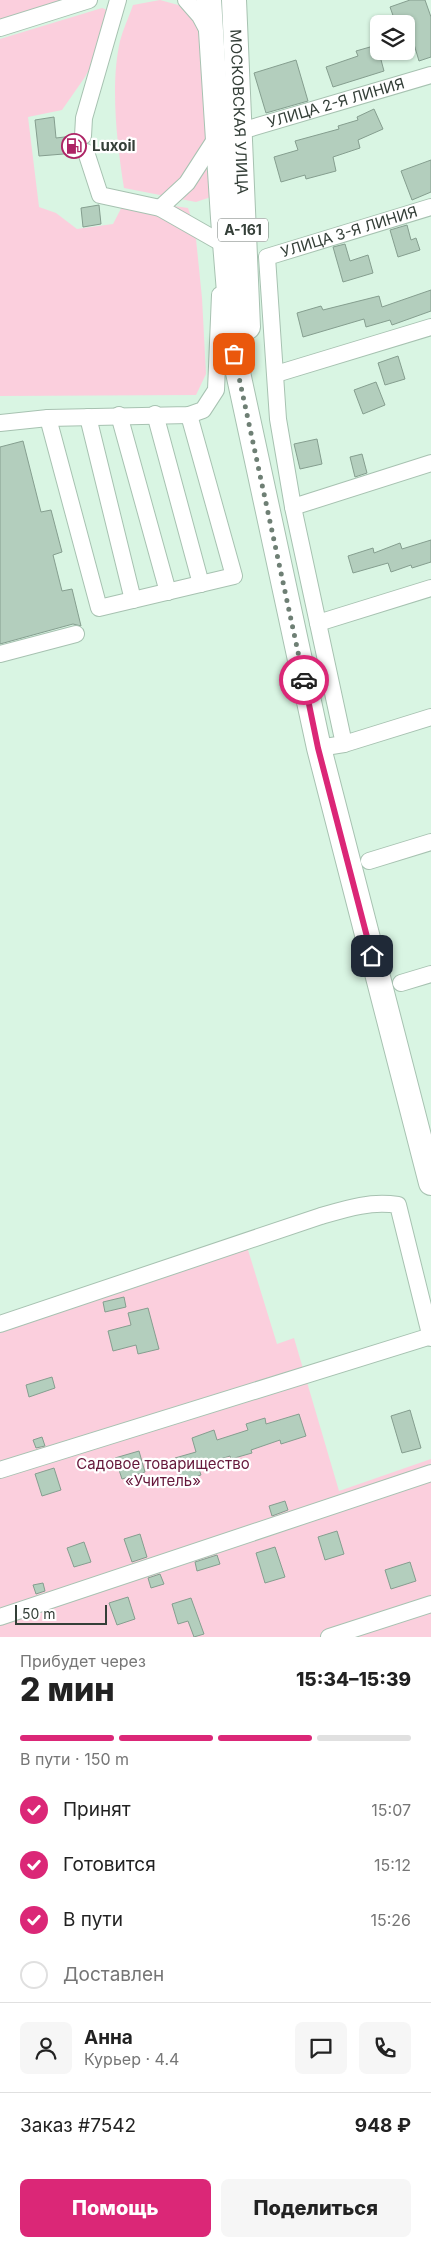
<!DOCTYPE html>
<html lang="ru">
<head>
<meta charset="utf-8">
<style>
	body { margin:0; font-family:Inter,sans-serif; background:#f6f6f6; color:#222; height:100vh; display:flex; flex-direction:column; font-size:19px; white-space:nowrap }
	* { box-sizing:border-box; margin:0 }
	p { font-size:16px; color:#767676 }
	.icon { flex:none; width:28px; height:28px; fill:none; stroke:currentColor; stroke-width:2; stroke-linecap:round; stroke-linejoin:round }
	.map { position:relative; height:1637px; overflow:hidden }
	.drawer { display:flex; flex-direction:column; background:#fff; flex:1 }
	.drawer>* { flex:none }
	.tools { position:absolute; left:370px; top:15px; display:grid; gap:10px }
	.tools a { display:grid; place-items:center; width:45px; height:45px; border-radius:8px; background:#fff; box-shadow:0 1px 4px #0004; font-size:25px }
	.scale { position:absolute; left:15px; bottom:12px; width:92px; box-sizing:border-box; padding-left:5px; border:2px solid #343f38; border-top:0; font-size:14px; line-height:18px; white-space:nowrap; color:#343f38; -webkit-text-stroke:4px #fff; paint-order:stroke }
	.pin { position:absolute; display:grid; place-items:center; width:42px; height:42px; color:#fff; margin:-21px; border-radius:10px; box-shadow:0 2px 8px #0006 }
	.courier { position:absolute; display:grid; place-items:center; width:50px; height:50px; margin:-25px; border:4px solid #db2777; border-radius:50%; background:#fff; color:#222; box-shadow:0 1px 6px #0007 }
	.overview em { font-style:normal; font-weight:800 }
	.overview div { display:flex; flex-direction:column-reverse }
	.overview { display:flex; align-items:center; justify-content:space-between; height:85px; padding:0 20px }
	h1 { font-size:32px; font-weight:800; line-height:38px }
	.bar { display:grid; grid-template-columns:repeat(4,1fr); gap:8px 5px; align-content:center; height:60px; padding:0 20px }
	.bar i { height:6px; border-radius:4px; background:#e0e0e0 }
	.bar .selected { background:#db2777 }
	.bar p { grid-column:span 4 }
	.line { display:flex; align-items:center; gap:12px; padding:0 20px; border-top:1px solid #e0e0e0 }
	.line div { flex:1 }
	.round { display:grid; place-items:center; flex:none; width:52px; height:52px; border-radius:8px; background:#f6f6f6 }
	ol { padding:0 20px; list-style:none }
	li { display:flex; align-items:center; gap:15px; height:55px }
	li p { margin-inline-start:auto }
	li .icon { padding:5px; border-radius:50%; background:#db2777; color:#fff; stroke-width:4 }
	li:last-child { color:#767676 }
	li i { width:28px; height:28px; border:2px solid #e0e0e0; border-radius:50% }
	.button { display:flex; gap:10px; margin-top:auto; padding:10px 20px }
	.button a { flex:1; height:58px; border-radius:8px; background:#db2777; color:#fff; font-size:20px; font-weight:800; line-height:58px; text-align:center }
	.button a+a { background:#f6f6f6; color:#222 }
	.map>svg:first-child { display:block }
	.green { fill:#fbcfdd }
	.building { fill:#b3cebd; stroke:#859e8f }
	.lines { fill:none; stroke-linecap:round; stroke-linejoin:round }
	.minor-casing { stroke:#a7c2b1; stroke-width:18 }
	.highway-casing { stroke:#a7c2b1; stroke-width:26 }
	.minor { stroke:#fff; stroke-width:16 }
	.highway { stroke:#fff; stroke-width:24 }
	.done { stroke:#6e7f74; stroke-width:5; stroke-dasharray:0 9 }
	.route { stroke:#db2777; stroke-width:6 }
	.labels { text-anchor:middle; stroke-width:4.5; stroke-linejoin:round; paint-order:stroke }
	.shield { fill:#fff; stroke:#717974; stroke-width:1 }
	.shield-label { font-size:14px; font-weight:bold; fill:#343f38 }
	.street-label { font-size:15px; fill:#343f38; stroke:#fff }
	.poi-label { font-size:15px; font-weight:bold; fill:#343f38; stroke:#fff; text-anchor:start }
	.park-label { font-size:15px; fill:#65173a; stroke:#fff }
</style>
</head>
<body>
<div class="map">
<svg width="431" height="1637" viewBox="0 0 431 1637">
	<rect width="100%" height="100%" fill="#d9f5e3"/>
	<path class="green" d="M 0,0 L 64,0 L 0,21 Z
		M 160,0 L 189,8 L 200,30 L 211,197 L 196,202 L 124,188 C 117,144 110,85 120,41 C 123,29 129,17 133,5 Z
		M 102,8 L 110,11 L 98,53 L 85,77 L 62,110 L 28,117 L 39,207 L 56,213 L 77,229 L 113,224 L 126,199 L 188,208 L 195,229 L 202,298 L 206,374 L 196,395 L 0,396 L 0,39 Z
		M 244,1237 L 277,1344 L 294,1338 L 339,1491 L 431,1459 L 431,1637 L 0,1637 L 0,1315 Z"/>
	<path class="building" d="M 410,0 L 425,0 L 431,17 L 431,57 L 419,61 L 408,24 L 396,24 L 390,7 Z
		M 377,45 L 384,71 L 333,87 L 326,67 L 358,56 L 356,51 Z
		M 296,60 L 308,101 L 266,113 L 254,73 Z
		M 374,109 L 383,129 L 358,140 L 360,148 L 333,157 L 336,171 L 306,179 L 305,175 L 281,182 L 274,157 L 298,150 L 295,141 L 339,129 L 338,126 L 358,120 L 357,117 Z
		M 54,117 L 56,138 L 73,136 L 79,145 L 76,153 L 39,156 L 35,120 Z
		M 431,160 L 431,192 L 412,200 L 401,171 Z
		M 99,205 L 101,224 L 83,227 L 81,208 Z
		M 407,225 L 411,240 L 416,238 L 420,250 L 398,257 L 390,230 Z
		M 345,244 L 350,261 L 368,255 L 373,273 L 343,282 L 333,247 Z
		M 431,290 L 431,311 L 392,325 L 390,320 L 366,327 L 364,319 L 303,337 L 297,313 L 321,306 L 323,310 L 379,296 L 382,307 Z
		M 398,356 L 405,379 L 385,385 L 378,363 Z
		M 376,382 L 385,405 L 363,414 L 354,390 Z
		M 317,439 L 322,464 L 300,469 L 294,444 Z
		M 23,441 L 41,512 L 51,510 L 62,552 L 53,555 L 62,591 L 72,589 L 81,626 L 73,624 L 0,644 L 0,447 Z
		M 362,454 L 367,473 L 355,477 L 350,457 Z
		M 431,540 L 431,562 L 412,568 L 411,565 L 391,572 L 388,563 L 353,573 L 348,556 L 373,548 L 374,553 L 400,543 L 402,549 Z
		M 124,1297 L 126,1307 L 105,1312 L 103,1302 Z
		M 148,1308 L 159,1349 L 138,1354 L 136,1345 L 113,1351 L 108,1331 L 131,1325 L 128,1313 Z
		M 52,1377 L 55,1388 L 29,1397 L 26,1385 Z
		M 410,1410 L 421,1448 L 402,1453 L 391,1416 Z
		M 299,1414 L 306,1436 L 281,1444 L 280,1440 L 251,1450 L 252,1453 L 231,1459 L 230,1456 L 198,1466 L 201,1475 L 182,1481 L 175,1458 L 196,1452 L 192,1438 L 214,1430 L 217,1440 L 248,1430 L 246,1424 L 265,1418 L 266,1424 Z
		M 42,1437 L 45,1446 L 36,1448 L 33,1440 Z
		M 139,1451 L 145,1472 L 122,1479 L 115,1458 Z
		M 54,1468 L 61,1490 L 42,1496 L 35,1474 Z
		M 285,1501 L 288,1510 L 272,1516 L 269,1506 Z
		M 337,1531 L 344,1554 L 325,1560 L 318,1537 Z
		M 140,1534 L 147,1557 L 132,1562 L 124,1539 Z
		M 84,1542 L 91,1562 L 74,1567 L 67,1548 Z
		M 275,1547 L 285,1577 L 265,1583 L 256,1553 Z
		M 217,1555 L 220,1564 L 197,1571 L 195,1562 Z
		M 410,1562 L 416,1581 L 391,1589 L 385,1570 Z
		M 160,1574 L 164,1584 L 151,1588 L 148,1578 Z
		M 43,1583 L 45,1591 L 36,1594 L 33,1585 Z
		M 128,1597 L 135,1619 L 117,1625 L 109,1603 Z
		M 191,1598 L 204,1634 L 194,1637 L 188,1621 L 178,1624 L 172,1604 Z"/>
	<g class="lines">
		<defs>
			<g id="minor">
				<path d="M 186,0 L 200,16 L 208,31"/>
				<path d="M 0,28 L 89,0"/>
				<path id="s1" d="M 241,131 L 431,75"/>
				<path d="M 83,136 L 84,118 L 118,0"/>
				<path d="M 86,152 L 100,195 L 160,208 L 225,245 L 224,251"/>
				<path d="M 160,208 L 187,183 L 218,135"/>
				<path d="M 276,374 L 431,327"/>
				<path d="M 155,414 L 201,584"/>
				<path d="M 119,415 L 168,592"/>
				<path d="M 88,417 L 133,600"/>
				<path d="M 48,418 L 99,608 L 234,576 L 189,415"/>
				<path d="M 0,423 L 48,418 L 189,415 L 203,410 L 216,390 L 220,295"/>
				<path d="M 293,507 L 431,463"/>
				<path d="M 318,623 L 431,588"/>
				<path d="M 0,654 L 76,634"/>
				<path id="s2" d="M 344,744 L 293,507 L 278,419 L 267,257 L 431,207"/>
				<path d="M 319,748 L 344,744 L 431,717"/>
				<path d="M 369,861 L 431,842"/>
				<path d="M 401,983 L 431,974"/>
				<path d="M 0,1324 L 321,1216 C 348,1208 370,1201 398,1205 L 431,1338"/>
				<path d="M 0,1470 L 431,1336"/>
				<path d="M 0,1617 L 431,1473"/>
				<path d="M 329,1637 L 431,1604"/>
			</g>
			<g id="highway">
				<path d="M 209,0 L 223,218 L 234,354 L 319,748 L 431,1183"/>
				<path id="s3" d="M 234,0 L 248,327"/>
			</g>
		</defs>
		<use href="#minor" class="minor-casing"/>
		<use href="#highway" class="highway-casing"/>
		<use href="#minor" class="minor"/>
		<use href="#highway" class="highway"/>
	</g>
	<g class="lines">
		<path class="done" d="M 234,354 L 304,680"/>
		<path class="route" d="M 304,680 L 318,748 L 372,956"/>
	</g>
	<defs>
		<symbol id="fuel-ring" viewBox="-11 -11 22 22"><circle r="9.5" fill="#fff" stroke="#ad2465" stroke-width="1.5"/><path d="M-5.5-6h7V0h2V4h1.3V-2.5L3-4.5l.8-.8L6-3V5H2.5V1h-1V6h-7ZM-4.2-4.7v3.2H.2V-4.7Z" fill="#ad2465"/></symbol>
	</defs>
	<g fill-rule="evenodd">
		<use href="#fuel-ring" x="60" y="132" width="28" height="28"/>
	</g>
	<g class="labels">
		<rect class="shield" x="218" y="218.5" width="50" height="23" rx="4"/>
		<g class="shield-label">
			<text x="243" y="235">А-161</text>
		</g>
		<g class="street-label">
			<text dy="5" stroke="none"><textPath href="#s1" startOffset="99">УЛИЦА 2-Я ЛИНИЯ</textPath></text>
			<text dy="5" stroke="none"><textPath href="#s3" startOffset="112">МОСКОВСКАЯ УЛИЦА</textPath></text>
			<text dy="5" stroke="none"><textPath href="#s2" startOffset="580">УЛИЦА 3-Я ЛИНИЯ</textPath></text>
		</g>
		<g class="poi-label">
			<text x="92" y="151">Luxoil</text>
		</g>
		<g class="park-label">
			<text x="163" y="1469">Садовое товарищество<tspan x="163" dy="17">«Учитель»</tspan></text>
		</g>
	</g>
</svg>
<div class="tools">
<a><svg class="icon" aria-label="layers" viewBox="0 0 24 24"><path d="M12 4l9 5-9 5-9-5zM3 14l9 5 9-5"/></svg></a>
</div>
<div class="scale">50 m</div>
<div class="pin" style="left:234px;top:354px;background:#ea580c"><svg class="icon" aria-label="bag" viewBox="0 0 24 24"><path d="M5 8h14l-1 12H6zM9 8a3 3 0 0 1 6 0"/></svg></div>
<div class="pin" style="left:372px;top:956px;background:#1f2937"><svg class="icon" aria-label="home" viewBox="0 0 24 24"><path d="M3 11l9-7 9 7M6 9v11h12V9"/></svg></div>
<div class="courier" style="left:304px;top:680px"><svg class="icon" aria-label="car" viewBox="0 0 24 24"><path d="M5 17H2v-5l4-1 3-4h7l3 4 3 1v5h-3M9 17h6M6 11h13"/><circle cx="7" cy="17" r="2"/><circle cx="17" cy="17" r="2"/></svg></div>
</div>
<section class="drawer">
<div class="overview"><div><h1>2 мин</h1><p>Прибудет через</p></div><em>15:34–15:39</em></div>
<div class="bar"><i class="selected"></i><i class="selected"></i><i class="selected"></i><i></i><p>В пути · 150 m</p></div>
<ol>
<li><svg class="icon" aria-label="check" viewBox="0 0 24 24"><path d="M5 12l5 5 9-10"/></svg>Принят<p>15:07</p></li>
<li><svg class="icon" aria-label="check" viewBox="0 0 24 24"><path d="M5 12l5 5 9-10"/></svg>Готовится<p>15:12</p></li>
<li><svg class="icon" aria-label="check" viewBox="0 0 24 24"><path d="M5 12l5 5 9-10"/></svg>В пути<p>15:26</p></li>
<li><i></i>Доставлен</li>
</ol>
<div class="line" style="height:90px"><a class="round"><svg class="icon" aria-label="person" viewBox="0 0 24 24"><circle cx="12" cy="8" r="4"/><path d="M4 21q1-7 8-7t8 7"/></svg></a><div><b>Анна</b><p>Курьер · 4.4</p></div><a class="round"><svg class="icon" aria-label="chat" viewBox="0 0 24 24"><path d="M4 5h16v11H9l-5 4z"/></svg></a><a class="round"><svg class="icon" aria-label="phone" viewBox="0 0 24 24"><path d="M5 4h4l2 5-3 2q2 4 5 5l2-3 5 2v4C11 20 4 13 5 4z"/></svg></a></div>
<div class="line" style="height:65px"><div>Заказ #7542</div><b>948 ₽</b></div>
<div class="button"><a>Помощь</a><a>Поделиться</a></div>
</section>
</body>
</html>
